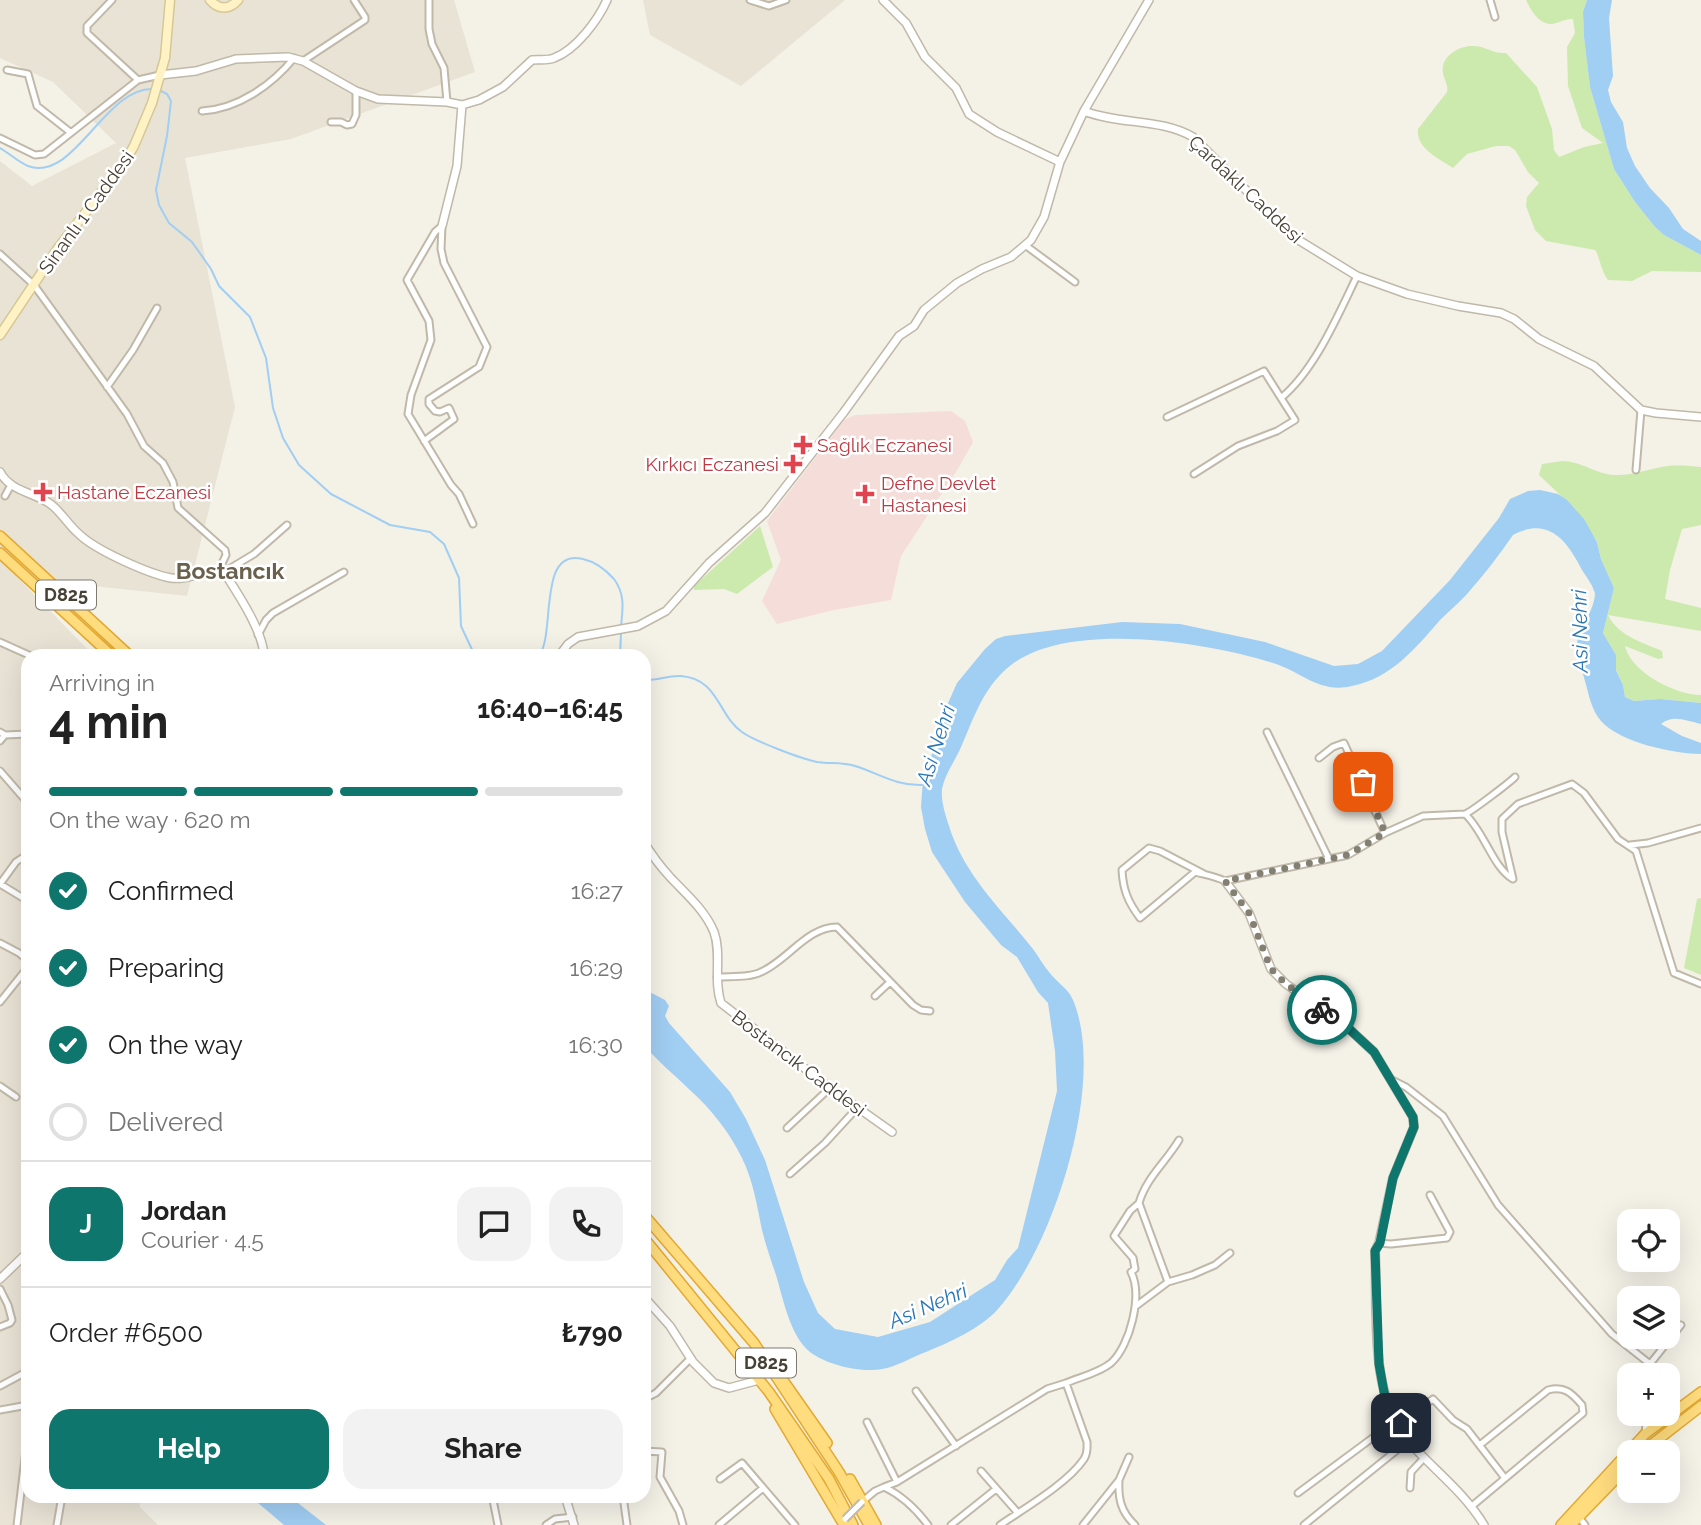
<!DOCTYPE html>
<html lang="en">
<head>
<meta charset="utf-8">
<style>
	body { margin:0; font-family:Raleway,sans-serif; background:#f2f2f2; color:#222; height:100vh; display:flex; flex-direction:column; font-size:26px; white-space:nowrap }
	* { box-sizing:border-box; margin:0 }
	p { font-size:23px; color:#767676 }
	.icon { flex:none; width:38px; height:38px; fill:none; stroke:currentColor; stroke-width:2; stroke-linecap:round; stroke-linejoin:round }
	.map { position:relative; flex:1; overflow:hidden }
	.side { position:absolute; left:21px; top:649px; width:630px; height:854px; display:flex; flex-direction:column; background:#fff; border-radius:21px; box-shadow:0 7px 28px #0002 }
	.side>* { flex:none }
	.buttons { position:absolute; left:1617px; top:1209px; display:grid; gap:14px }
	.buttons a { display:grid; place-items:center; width:63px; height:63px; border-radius:14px; background:#fff; box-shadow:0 7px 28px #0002; font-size:35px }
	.pin { position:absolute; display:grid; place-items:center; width:60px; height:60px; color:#fff; margin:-30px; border-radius:14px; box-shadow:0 4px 10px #0006 }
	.courier { position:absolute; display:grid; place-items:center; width:70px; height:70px; margin:-35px; border:5px solid #0f766e; border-radius:50%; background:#fff; color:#222; box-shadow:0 2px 9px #0007 }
	.head em { font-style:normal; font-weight:700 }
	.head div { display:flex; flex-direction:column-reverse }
	.head { display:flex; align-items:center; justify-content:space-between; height:119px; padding:0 28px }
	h1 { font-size:46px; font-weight:700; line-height:52px }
	.bar { display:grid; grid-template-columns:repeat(4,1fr); gap:10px 7px; align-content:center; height:84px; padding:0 28px }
	.bar i { height:9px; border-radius:5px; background:#e0e0e0 }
	.bar .current { background:#0f766e }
	.bar p { grid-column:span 4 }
	.line { display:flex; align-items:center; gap:18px; padding:0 28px; border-top:2px solid #e0e0e0 }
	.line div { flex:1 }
	.round { display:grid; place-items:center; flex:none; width:74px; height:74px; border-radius:21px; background:#f2f2f2 }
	ol { padding:0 28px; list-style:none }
	li { display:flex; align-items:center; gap:21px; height:77px }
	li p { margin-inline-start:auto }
	li .icon { padding:7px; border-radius:50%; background:#0f766e; color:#fff; stroke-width:4 }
	li:last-child { color:#767676 }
	li i { width:38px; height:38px; border:4px solid #e0e0e0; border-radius:50% }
	.action { display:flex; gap:14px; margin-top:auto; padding:14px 28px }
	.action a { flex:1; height:80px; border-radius:21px; background:#0f766e; color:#fff; font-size:28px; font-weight:700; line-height:80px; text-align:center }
	.action a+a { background:#f2f2f2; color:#222 }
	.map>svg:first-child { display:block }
	.residential { fill:#e8e3d5 }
	.medical { fill:#f5deda }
	.green { fill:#cdeaae }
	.water { fill:#a1cef3 }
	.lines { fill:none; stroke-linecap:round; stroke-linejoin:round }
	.stream { stroke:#a1cef3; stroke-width:2 }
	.minor-casing { stroke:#c0b9a9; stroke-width:9 }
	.tertiary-casing { stroke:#c0b9a9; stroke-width:10 }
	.secondary-casing { stroke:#d6c795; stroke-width:11 }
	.trunk-casing { stroke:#e4a931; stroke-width:12 }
	.minor { stroke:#fff; stroke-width:5 }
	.tertiary { stroke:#fff; stroke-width:7 }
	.secondary { stroke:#fff3c6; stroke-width:8 }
	.trunk { stroke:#ffdc7e; stroke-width:9 }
	.minor-bridge-casing { stroke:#c0b9a9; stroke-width:9; stroke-linecap:butt }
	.minor-bridge { stroke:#fff; stroke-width:5 }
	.done { stroke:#847f73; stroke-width:7; stroke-dasharray:0 12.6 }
	.route { stroke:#0f766e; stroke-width:9 }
	.health-dot { fill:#e0444e; stroke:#fff; stroke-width:2.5 }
	.labels { text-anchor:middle; stroke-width:5; stroke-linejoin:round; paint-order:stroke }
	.shield { fill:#fff; stroke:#7e7a72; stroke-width:2 }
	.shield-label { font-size:18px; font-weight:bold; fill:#474135 }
	.street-label { font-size:19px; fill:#474135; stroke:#fff }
	.health-label { font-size:19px; fill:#be3a42; stroke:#fff; text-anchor:start }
	.water-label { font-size:21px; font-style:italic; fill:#2a77b8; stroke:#fff }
	.quarter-label { font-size:23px; font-weight:bold; fill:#6b604c; stroke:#fff }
</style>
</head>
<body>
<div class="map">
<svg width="1701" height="1525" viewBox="0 0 1701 1525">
	<rect width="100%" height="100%" fill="#f4f1e7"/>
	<path class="residential" d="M 0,0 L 454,0 L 475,72 L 291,139 L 185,158 L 235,407 L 187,596 L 18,578 L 94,656 L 28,656 L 28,1496 L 140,1496 L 140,1507 L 158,1525 L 0,1525 L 0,161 L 32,186 L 116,143 L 53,82 L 0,58 Z
		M 643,0 L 845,0 L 741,86 L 650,35 Z"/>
	<path class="medical" d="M 951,411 L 965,421 L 973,442 L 959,467 L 901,556 L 891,600 L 834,610 L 777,624 L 762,601 L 781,560 L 767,521 L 844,420 L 855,415 Z"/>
	<path class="green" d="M 1526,0 L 1587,0 L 1583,12 L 1584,37 L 1590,87 L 1614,169 L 1635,202 L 1655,227 L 1664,235 L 1701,255 L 1701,272 L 1652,271 L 1632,281 L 1608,280 C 1600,269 1599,254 1595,250 L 1546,241 L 1535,230 L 1526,206 L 1527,197 L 1539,183 L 1528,172 L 1515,150 L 1509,146 L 1496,146 L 1467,154 L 1453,168 C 1439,158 1416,149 1418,129 L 1447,92 C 1449,83 1441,77 1443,66 C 1445,54 1462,45 1473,46 C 1486,46 1492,54 1506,53 L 1537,87 L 1552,129 L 1554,150 L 1559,157 L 1584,147 L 1603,143 L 1582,128 L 1568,86 L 1567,47 L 1575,33 L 1573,19 C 1566,19 1563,21 1556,23 C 1541,28 1531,11 1526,0 Z
		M 1562,461 C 1581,461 1596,474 1614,475 C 1633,476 1650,468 1668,466 C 1679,465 1690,466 1701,467 L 1701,525 L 1682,529 L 1670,570 L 1665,599 L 1701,608 L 1701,631 L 1608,615 C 1618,636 1642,642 1662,651 L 1663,658 L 1658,659 L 1625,646 C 1631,672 1675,695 1701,695 L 1701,703 L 1660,699 L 1634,701 L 1625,697 L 1623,685 L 1616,669 L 1616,655 L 1603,633 L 1614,588 L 1601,559 L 1597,541 L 1576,510 L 1539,475 L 1542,464 Z
		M 760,526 L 773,567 L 737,594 L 724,589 L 694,590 L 694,586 Z
		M 1701,898 L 1701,975 L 1684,968 L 1697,899 Z"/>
	<path class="water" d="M 1587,0 L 1612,0 L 1609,18 L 1613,76 L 1608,90 L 1611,102 L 1623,122 L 1627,148 L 1635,166 L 1650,188 L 1669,208 L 1683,229 L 1701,241 L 1701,255 L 1664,235 L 1655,227 L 1635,202 L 1614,169 L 1590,87 L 1584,37 L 1583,12 Z
		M 1540,490 L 1558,494 L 1567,500 L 1584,519 L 1597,542 L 1601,559 L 1614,588 L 1603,633 L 1616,655 L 1616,670 L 1623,685 L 1625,697 L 1634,701 L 1660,699 L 1701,703 L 1701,724 C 1687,721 1673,714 1661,724 L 1682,736 L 1701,743 L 1701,754 C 1674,754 1619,742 1601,721 C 1591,709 1589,695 1585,681 C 1582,669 1576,658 1577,644 C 1579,627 1594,612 1595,594 C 1593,585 1587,578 1582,570 C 1567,541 1549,516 1513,535 C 1499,555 1484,575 1467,594 C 1459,603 1449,611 1440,620 C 1415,649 1391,678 1352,686 C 1320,694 1302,672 1273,663 C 1206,642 1056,617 1002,673 C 981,694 973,720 961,747 C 955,761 945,774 942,789 C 941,802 945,814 949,826 C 964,875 1002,910 1033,949 C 1039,957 1043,965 1049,972 C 1057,983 1068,988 1073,1000 C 1107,1081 1054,1246 998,1309 C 980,1329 950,1342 926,1352 C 912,1357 896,1367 882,1369 C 861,1373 827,1365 810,1352 C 790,1336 783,1298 776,1275 C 771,1260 766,1246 762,1230 C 757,1206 753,1180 742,1158 C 730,1133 711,1109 691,1091 C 675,1075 658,1062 644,1045 L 644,989 L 665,1000 L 669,1006 L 665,1016 L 669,1023 L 730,1092 L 746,1119 L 765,1160 L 804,1282 L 818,1313 L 835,1329 L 878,1337 L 930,1322 L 995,1280 L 1007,1260 L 1018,1248 L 1057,1091 L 1055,1051 L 1048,1003 L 1038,992 L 1017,957 L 1001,945 L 965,902 L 932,852 L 925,829 L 921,807 L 923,779 L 941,729 L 945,710 L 957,683 L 985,649 L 996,639 L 1005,636 L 1122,622 L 1180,624 L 1265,642 L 1334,666 L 1358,664 L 1382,651 L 1450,580 L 1499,518 L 1510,499 L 1528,491 Z
		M 250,1496 L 289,1496 L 326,1525 L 284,1525 Z"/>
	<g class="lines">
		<path class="stream" d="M 159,90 L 167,94 L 171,101 L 167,136 L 156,190 L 159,205 L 169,223 L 192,242 L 211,269 L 219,286 L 250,317 L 266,358 L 273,408 L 283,438 L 299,465 L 331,494 L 390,525 L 430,532 L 444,544 L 459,578 L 461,626 L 475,656
			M 0,148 C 9,153 18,162 28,166 C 74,183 105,87 153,89
			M 539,656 C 556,634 537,547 583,559 C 596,562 605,569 614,579 C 625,594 623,608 621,626
			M 620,656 L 621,632
			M 644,680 C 657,681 668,675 681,676 C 719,679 717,714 742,732 C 754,741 802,759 817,762 C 830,764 842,762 855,766 C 878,773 896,786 922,785"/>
		<defs>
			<path id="minor" d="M 112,0 L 87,26 L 87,33 L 138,80
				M 429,0 L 429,29 L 432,44 L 444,68 L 447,102
				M 750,0 L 769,6 L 786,0
				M 1490,0 L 1495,17
				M 303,61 L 365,20 L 365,17 L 354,0
				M 7,70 L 28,74 L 37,106 L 70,132
				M 202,111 C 238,109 272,85 294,58
				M 331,122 L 341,122 L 347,125 L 352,124 L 356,115 L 356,91
				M 0,138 L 35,155 L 44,154 L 138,80 L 160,75
				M 442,226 L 435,232 L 407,280 L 429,321 L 431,340 L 411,395 L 408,414 L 451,485 L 459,494 L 473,524
				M 1025,245 L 1075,282
				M 0,254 L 34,285 L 127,414 L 144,446 L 163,463 L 173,482 L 178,508 L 225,550 L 226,555 L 219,570
				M 107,387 L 133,350 L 157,308
				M 1167,417 L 1264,371 L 1281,398
				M 424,441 L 454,419 L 449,408 L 440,412 L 435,411 L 429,404 L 429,399 L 479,367 L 487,347 L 444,263 L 441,249 L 442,226
				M 1636,470 L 1641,410
				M 1194,474 L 1238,446 L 1277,431 L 1295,420 L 1281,398 C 1315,370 1338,315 1357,276
				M 5,496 L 11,485
				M 224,572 L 254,554 L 287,525
				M 258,635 L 266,620 L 273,613 L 344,572
				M 0,642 L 31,656
				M 0,732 L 5,735 L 0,741
				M 1267,732 L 1329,859
				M 5,735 L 28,734
				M 1319,758 L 1333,747 L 1344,743 L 1385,833
				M 0,771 L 28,803
				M 1465,814 C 1471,812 1509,783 1515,777
				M 1630,845 L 1648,843 L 1701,828
				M 1204,874 L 1160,851 L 1149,848 L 1122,870 C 1123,890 1128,902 1140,918 L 1195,872 C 1206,875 1214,876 1225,881 L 1348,855 L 1385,833 L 1423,816 L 1465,814 C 1484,831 1493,868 1513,879 L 1502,832 L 1502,819 L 1518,804 L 1572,784 L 1584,793 L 1618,839 L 1636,851 L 1674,973 L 1701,984
				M 0,884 L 16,862 L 28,854
				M 0,884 L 28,901
				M 0,943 L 19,953 L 28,961
				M 717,977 C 731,976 749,978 761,972 C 787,961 807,927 837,927 L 913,1005 L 921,1010 L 930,1011
				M 875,996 L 890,982
				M 0,1002 L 28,967
				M 1392,1080 L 1406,1087 L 1443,1116 L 1498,1205 L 1612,1334 L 1650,1364 L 1654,1376
				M 0,1086 L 16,1097
				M 787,1128 L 830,1088
				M 790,1174 L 825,1143 L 858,1107
				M 1379,1243 L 1391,1244 L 1447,1238 L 1450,1232 L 1430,1195
				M 1168,1282 L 1139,1203 C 1146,1178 1166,1162 1179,1140
				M 0,1289 L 8,1305 L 12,1320 L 10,1323 L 0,1327
				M 1136,1306 L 1168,1282 L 1192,1275 L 1215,1265 L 1230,1253
				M 1650,1364 L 1681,1325
				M 0,1386 L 28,1371
				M 916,1391 L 956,1446
				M 644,1399 L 656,1393 L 691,1358
				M 0,1410 L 28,1405
				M 867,1422 L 897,1482 L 884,1487
				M 1645,1434 L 1647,1414
				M 644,1451 L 662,1452 L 660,1477 L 679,1511 L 683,1525
				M 981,1471 L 1018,1513
				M 720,1479 L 742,1463 L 795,1525
				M 1119,1480 C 1118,1499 1121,1512 1135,1525
				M 897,1482 L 1047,1389 L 1066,1383
				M 1410,1488 L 1411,1472 L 1424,1458
				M 1298,1493 L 1394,1422 L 1401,1423 L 1433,1399 L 1453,1420 L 1467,1429 L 1504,1477
				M 623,1496 L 627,1525
				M 493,1500 L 498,1525
				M 863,1501 L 875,1491 L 884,1487 C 903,1496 916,1509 928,1525
				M 1472,1506 L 1583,1413 L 1582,1405 C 1571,1392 1564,1386 1548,1390 L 1481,1444
				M 1579,1517 L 1585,1525
				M 17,1525 L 28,1433
				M 57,1525 L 62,1496
				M 546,1525 L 555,1519 L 573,1517
				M 719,1525 L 763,1488
				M 951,1525 L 996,1489
				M 1000,1525 C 1025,1508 1068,1483 1084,1459 C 1088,1453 1087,1448 1087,1442 L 1066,1383 C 1080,1377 1099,1373 1111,1363 C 1130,1346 1143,1295 1131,1272 L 1135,1269 L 1133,1258 L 1114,1236 L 1130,1211 L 1139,1203
				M 1083,1525 L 1119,1480 L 1129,1457
				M 1304,1525 L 1408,1441"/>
			<path id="tertiary" d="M 883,0 L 906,23 L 925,57 L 956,88 L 969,114 L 997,132 L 1060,162
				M 160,75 L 196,71 L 236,59 L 288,57 L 303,61 L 356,91 L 378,99 L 447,102 L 462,105 L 479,100 L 503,87 L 532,60 C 539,59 547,61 554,58 C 576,50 598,20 607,0
				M 1084,111 C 1120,125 1160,118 1193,137 L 1292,236 L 1357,276 L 1407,294 L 1458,306 L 1501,313 L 1514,319 L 1539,339 L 1594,366 L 1641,410 L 1656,413 L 1701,417
				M 442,226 L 457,166 L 462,105
				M 0,472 C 10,491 32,492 49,503 C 61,511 68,525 79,534 C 95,550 149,574 171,578 C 189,581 208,567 224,572 C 238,594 263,631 264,656
				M 559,656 L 568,644 L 578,637 L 638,626 L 666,611 L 709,563 L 765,513 L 844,412 L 899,336 L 914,326 L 924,310 L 957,283 L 982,269 L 1011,257 L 1031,240 L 1044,217 L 1060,162 L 1084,111 L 1149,0
				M 644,842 C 651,854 660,866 670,877 C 686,894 705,910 714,932 C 722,954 713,980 721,1003 L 830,1088 L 892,1132
				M 1225,881 L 1249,913 L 1271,969 L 1286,984 L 1347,1027 L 1374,1052 L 1413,1117 L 1414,1127 L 1393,1178 L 1379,1243 L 1375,1251 C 1378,1311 1368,1395 1409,1442 C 1434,1470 1464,1492 1484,1525
				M 0,1279 L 28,1252
				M 644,1297 L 670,1326 L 693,1362 L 714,1383 L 729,1388 L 759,1380
				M 565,1496 L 574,1525"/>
			<path id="secondary" d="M 210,0 C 219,10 229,10 238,0
				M 0,335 L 58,248 L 124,163 L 134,146 L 152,103 L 165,58 L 170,0"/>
			<path id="trunk" d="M 0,536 L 130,656
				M 0,553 L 112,656
				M 644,1215 L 754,1343 L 839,1472 L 869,1525
				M 644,1238 L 769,1392 L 829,1479 L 853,1525
				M 773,1366 L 827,1443
				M 775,1409 L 844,1525
				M 1642,1452 L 1701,1406
				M 850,1479 L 876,1525
				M 1561,1525 L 1645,1434 L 1701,1392
				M 1571,1525 L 1629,1465"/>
		</defs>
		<use href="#minor" class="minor-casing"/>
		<use href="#tertiary" class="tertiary-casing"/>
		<use href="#secondary" class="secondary-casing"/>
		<use href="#trunk" class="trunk-casing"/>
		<use href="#minor" class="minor"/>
		<use href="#tertiary" class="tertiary"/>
		<use href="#secondary" class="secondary"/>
		<use href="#trunk" class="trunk"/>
		<defs>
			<path id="minor-bridge" d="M 845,1519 L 862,1502"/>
		</defs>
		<use href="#minor-bridge" class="minor-bridge-casing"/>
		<use href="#minor-bridge" class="minor-bridge"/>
	</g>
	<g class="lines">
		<path class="done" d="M 1322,1010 L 1286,984 L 1271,969 L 1249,913 L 1225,881 L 1348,855 L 1385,833 L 1363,782"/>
		<path class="route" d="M 1322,1010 L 1347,1027 L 1374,1052 L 1413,1117 L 1414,1127 L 1393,1178 L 1380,1243 L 1375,1251 L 1379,1364 L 1384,1392 L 1394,1422 L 1401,1423"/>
	</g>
	<g class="health-dot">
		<path d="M799.5 434.5h7v7h7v7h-7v7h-7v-7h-7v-7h7z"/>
		<path d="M789.5 453.5h7v7h7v7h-7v7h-7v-7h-7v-7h7z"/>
		<path d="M39.5 481.5h7v7h7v7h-7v7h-7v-7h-7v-7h7z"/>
		<path d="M861.5 483.5h7v7h7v7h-7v7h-7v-7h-7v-7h7z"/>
	</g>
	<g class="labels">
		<g class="shield">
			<rect x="36" y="580.5" width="60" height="29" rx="5"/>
			<rect x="736" y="1348.5" width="60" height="29" rx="5"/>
		</g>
		<g class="shield-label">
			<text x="66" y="601">D825</text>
			<text x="766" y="1369">D825</text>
		</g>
		<g class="street-label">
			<text transform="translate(1246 189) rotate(43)" y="7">Çardaklı Caddesi</text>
			<text transform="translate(86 212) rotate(-54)" y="7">Sinanlı 1 Caddesi</text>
			<text transform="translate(799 1063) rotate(37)" y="7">Bostancık Caddesi</text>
		</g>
		<g class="health-label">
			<text x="817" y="452">Sağlık Eczanesi</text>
			<text x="779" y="471" text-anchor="end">Kırkıcı Eczanesi</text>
			<text x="881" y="490">Defne Devlet<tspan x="881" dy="22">Hastanesi</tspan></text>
			<text x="57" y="499">Hastane Eczanesi</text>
		</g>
		<g class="water-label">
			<text transform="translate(1580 631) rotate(-91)" y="7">Asi Nehri</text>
			<text transform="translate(936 745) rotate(-72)" y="7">Asi Nehri</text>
			<text transform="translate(928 1306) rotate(-23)" y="7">Asi Nehri</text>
		</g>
		<g class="quarter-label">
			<text x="230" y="579">Bostancık</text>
		</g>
	</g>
</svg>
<div class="buttons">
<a><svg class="icon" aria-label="locate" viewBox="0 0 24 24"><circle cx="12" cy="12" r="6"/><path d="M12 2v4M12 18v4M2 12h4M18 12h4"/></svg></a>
<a><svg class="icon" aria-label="layers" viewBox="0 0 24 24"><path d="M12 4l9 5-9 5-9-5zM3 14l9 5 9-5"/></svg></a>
<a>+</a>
<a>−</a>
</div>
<div class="pin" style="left:1363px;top:782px;background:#ea580c"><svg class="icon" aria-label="bag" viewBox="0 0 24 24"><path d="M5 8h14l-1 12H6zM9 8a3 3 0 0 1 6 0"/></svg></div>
<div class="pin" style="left:1401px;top:1423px;background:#1f2937"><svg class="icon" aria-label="home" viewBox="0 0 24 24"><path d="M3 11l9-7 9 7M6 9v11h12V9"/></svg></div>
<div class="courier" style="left:1322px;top:1010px"><svg class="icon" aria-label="bike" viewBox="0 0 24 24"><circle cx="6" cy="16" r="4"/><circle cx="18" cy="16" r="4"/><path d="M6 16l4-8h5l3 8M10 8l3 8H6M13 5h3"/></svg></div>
<section class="side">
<div class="head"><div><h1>4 min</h1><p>Arriving in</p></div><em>16:40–16:45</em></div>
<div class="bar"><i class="current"></i><i class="current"></i><i class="current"></i><i></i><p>On the way · 620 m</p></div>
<ol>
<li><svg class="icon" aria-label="check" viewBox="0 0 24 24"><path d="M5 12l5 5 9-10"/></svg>Confirmed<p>16:27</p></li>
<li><svg class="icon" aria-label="check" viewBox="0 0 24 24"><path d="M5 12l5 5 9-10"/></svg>Preparing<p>16:29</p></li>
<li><svg class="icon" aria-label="check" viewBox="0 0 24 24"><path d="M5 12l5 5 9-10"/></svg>On the way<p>16:30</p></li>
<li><i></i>Delivered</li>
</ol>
<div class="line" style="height:126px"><b class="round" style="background:#0f766e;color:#fff">J</b><div><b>Jordan</b><p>Courier · 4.5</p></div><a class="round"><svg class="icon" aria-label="chat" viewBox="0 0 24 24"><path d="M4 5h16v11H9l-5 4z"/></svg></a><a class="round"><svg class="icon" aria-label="phone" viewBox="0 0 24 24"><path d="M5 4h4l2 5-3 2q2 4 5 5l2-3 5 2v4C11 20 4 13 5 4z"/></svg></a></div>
<div class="line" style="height:91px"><div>Order #6500</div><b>₺790</b></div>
<div class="action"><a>Help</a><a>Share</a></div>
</section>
</div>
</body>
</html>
